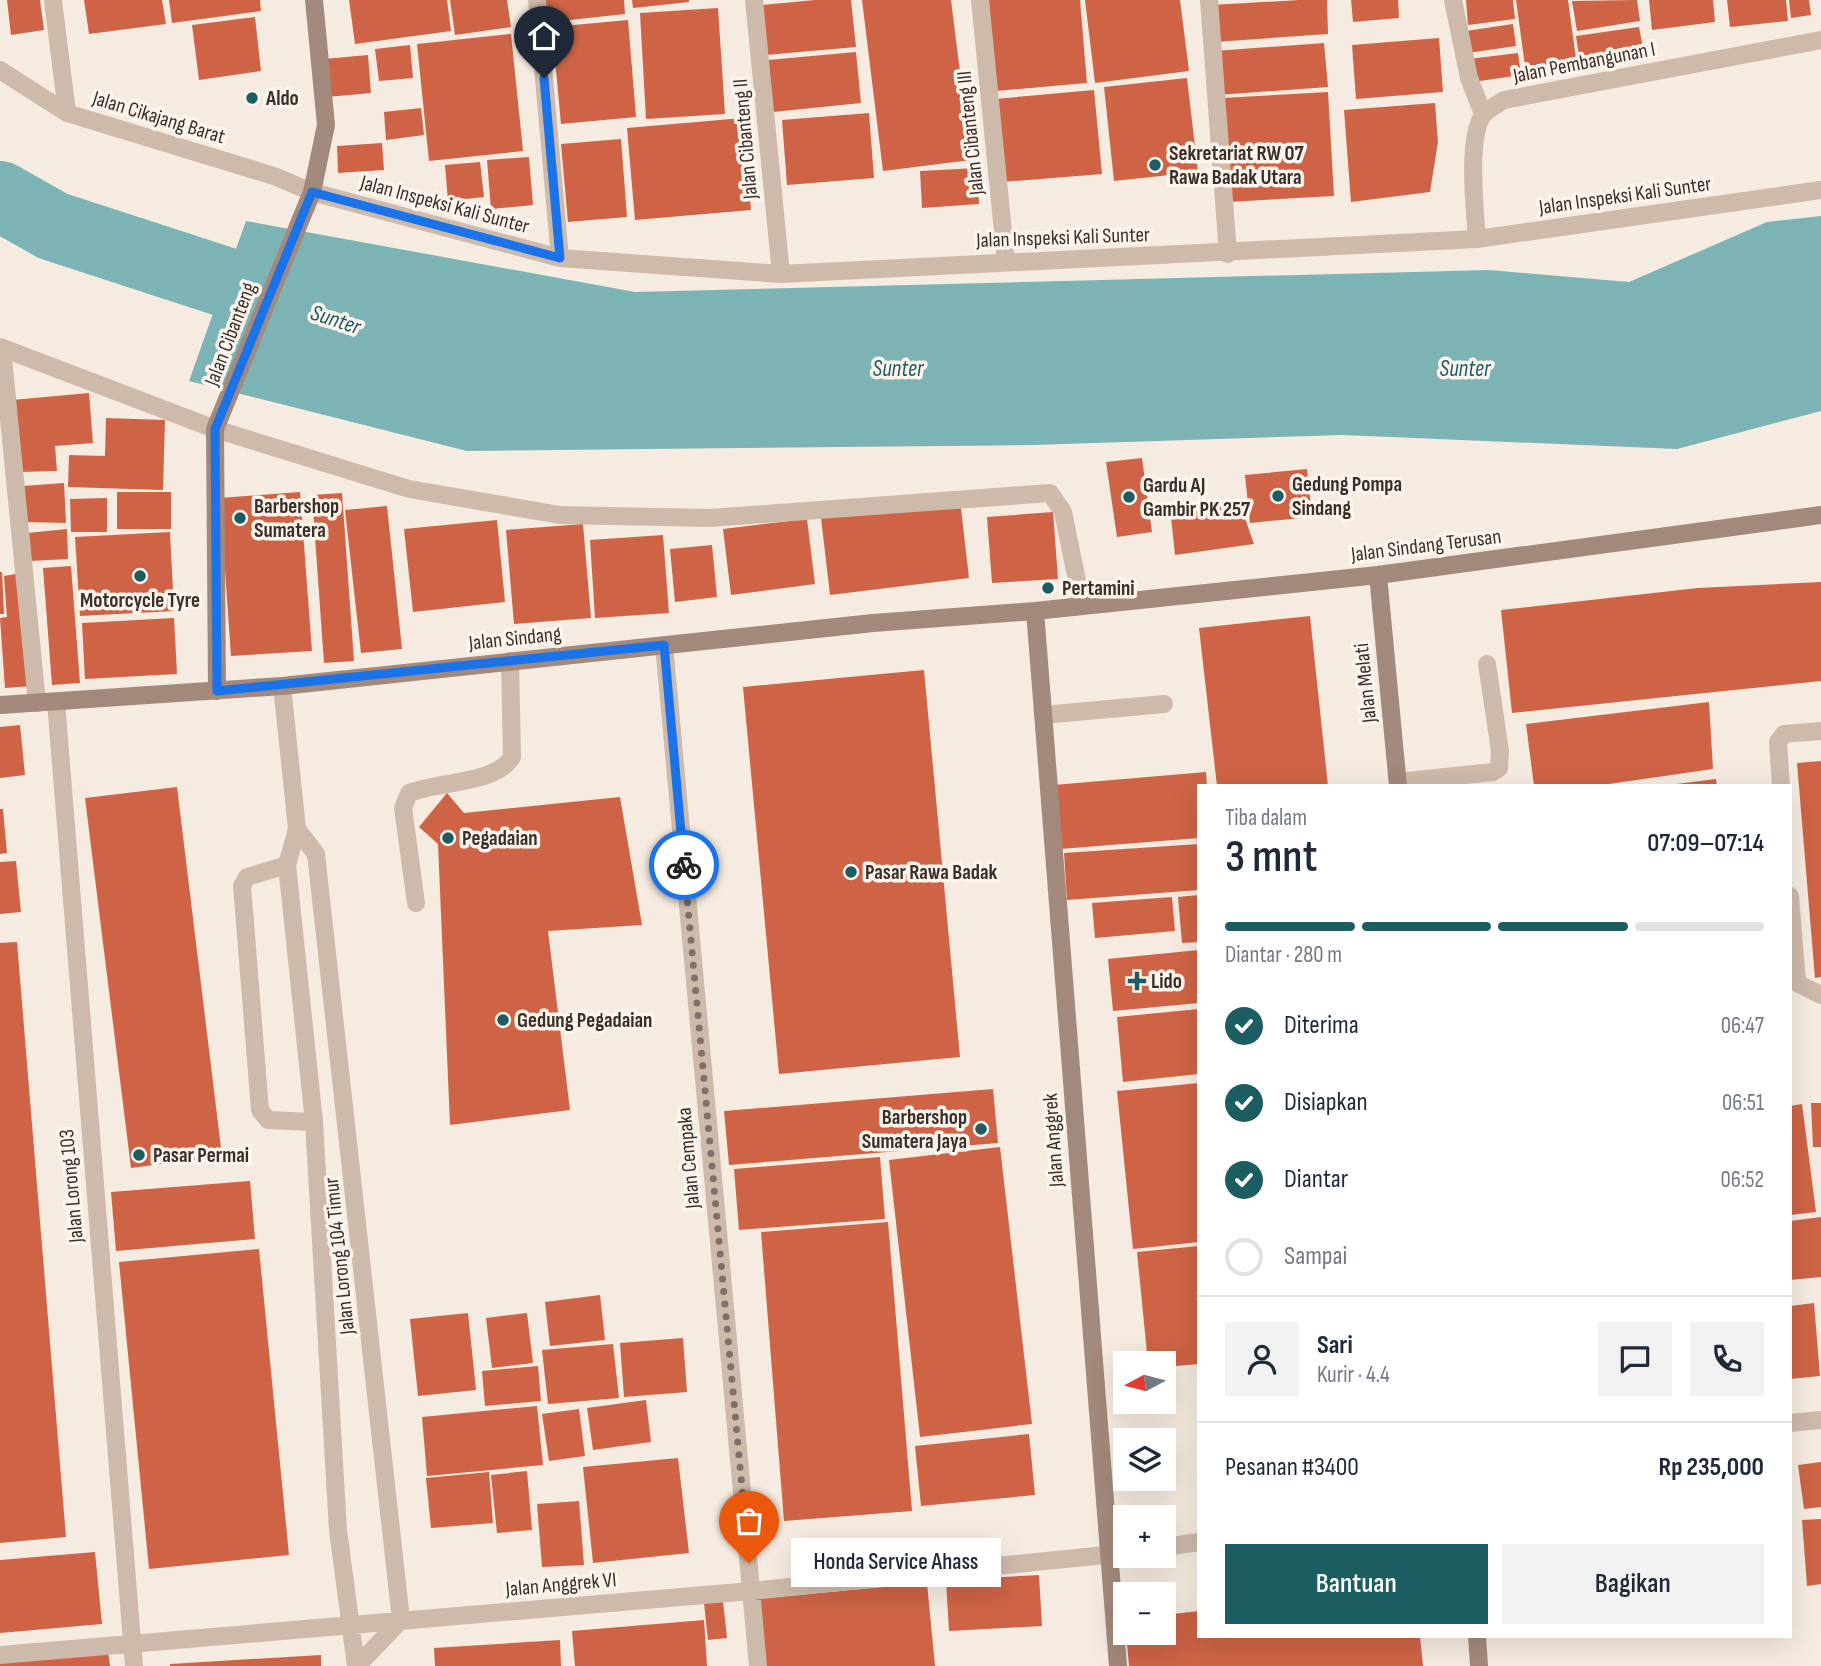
<!DOCTYPE html>
<html lang="id">
<head>
<meta charset="utf-8">
<style>
	body { margin:0; font-family:"Sofia Sans Condensed",sans-serif; background:#f2f2f3; color:#1f2937; height:100vh; display:flex; flex-direction:column; font-size:26px; white-space:nowrap }
	* { box-sizing:border-box; margin:0 }
	p { font-size:23px; color:#747a83 }
	.icon { flex:none; width:38px; height:38px; fill:none; stroke:currentColor; stroke-width:2; stroke-linecap:round; stroke-linejoin:round }
	.map { position:relative; flex:1; overflow:hidden }
	.drawer { position:absolute; left:1197px; top:784px; width:595px; height:854px; display:flex; flex-direction:column; background:#fff; border-radius:0px; box-shadow:0 7px 28px #0002 }
	.drawer>* { flex:none }
	.needle { width:46px; rotate:263deg }
	.controls { position:absolute; left:1113px; top:1351px; display:grid; gap:14px }
	.controls a { display:grid; place-items:center; width:63px; height:63px; border-radius:0px; background:#fff; box-shadow:0 7px 28px #0002; font-size:35px }
	.pin { position:absolute; display:grid; place-items:center; width:60px; height:60px; color:#fff; margin:-72px -30px; border-radius:50% 50% 50% 0; rotate:-45deg; box-shadow:0 0 7px #0007 }
	.pin .icon { rotate:45deg }
	.courier { position:absolute; display:grid; place-items:center; width:70px; height:70px; margin:-35px; border:5px solid #1a73e8; border-radius:50%; background:#fff; color:#222; box-shadow:0 2px 9px #0007 }
	.bubble { position:absolute; height:49px; border-radius:0px; background:#fff; box-shadow:0 7px 28px #0002; font-size:23px; font-weight:600; line-height:49px; text-align:center }
	.overview em { font-style:normal; font-weight:600 }
	.overview div { display:flex; flex-direction:column-reverse }
	.overview { display:flex; align-items:center; justify-content:space-between; height:119px; padding:0 28px }
	h1 { font-size:46px; font-weight:600; line-height:52px }
	.bar { display:grid; grid-template-columns:repeat(4,1fr); gap:10px 7px; align-content:center; height:84px; padding:0 28px }
	.bar i { height:9px; border-radius:5px; background:#e0e1e3 }
	.bar .current { background:#1c5d61 }
	.bar p { grid-column:span 4 }
	.line { display:flex; align-items:center; gap:18px; padding:0 28px; border-top:2px solid #e0e1e3 }
	.line div { flex:1 }
	.round { display:grid; place-items:center; flex:none; width:74px; height:74px; border-radius:0px; background:#f2f2f3 }
	ol { padding:0 28px; list-style:none }
	li { display:flex; align-items:center; gap:21px; height:77px }
	li p { margin-inline-start:auto }
	li .icon { padding:7px; border-radius:50%; background:#1c5d61; color:#fff; stroke-width:4 }
	li:last-child { color:#747a83 }
	li i { width:38px; height:38px; border:4px solid #e0e1e3; border-radius:50% }
	.primary-button { display:flex; gap:14px; margin-top:auto; padding:14px 28px }
	.primary-button a { flex:1; height:80px; border-radius:0px; background:#1c5d61; color:#fff; font-size:28px; font-weight:600; line-height:80px; text-align:center }
	.primary-button a+a { background:#f2f2f3; color:#1f2937 }
	.map>svg:first-child { display:block }
	.water { fill:#7cb3b4 }
	.lines { fill:none; stroke-linecap:round; stroke-linejoin:round }
	.river { stroke:#7cb3b4; stroke-width:70 }
	.building { fill:#ce6445 }
	.lane { stroke:#cebaaa; stroke-width:18 }
	.street { stroke:#cebaaa; stroke-width:18 }
	.secondary { stroke:#a3897b; stroke-width:18 }
	.done { stroke:#7d716a; stroke-width:7; stroke-dasharray:0 12.6 }
	.route { stroke:#1a73e8; stroke-width:9 }
	.poi-dot { fill:#1c5d61; stroke:#fcf5ed; stroke-width:2.5 }
	.labels { text-anchor:middle; stroke-width:7; stroke-linejoin:round; paint-order:stroke }
	.street-label { font-size:21px; fill:#3c2f2a; stroke:#fcf5ed }
	.poi-label { font-size:21px; font-weight:bold; fill:#3c2f2a; stroke:#fcf5ed; text-anchor:start }
	.water-label { font-size:23px; font-style:italic; fill:#1c5d61; stroke:#fcf5ed }
</style>
</head>
<body>
<div class="map">
<svg width="1821" height="1666" viewBox="0 0 1821 1666">
	<rect width="100%" height="100%" fill="#f5ebe0"/>
	<path class="water" d="M 1821,216 L 1821,411 L 1677,449 L 1343,435 L 1033,445 L 467,451 L 189,381 L 246,221 L 635,292 L 1489,270 L 1629,282 L 1767,222 Z"/>
	<g class="lines">
		<path class="river" d="M 0,196 L 53,226 L 317,312"/>
	</g>
	<path class="building" d="M 7,0 L 40,0 L 44,30 L 11,35 Z
		M 84,0 L 162,0 L 166,24 L 89,34 Z
		M 169,0 L 260,0 L 261,11 L 172,23 Z
		M 349,0 L 447,0 L 451,31 L 355,44 Z
		M 450,0 L 507,0 L 511,27 L 455,35 Z
		M 540,0 L 624,0 L 625,14 L 542,23 Z
		M 632,0 L 689,0 L 689,2 L 633,8 Z
		M 815,0 L 851,0 L 856,47 L 766,55 L 761,5 Z
		M 862,0 L 951,0 L 971,160 L 883,171 Z
		M 987,0 L 1080,0 L 1087,83 L 996,91 Z
		M 1085,0 L 1180,0 L 1189,71 L 1095,83 Z
		M 1299,0 L 1327,0 L 1328,34 L 1215,42 L 1212,5 Z
		M 1351,0 L 1398,0 L 1399,18 L 1353,22 Z
		M 1466,0 L 1513,0 L 1515,19 L 1468,25 Z
		M 1516,0 L 1568,0 L 1577,66 L 1526,73 Z
		M 1637,0 L 1640,21 L 1577,31 L 1572,1 Z
		M 1649,0 L 1713,0 L 1715,22 L 1652,30 Z
		M 1727,0 L 1786,0 L 1788,21 L 1730,27 Z
		M 1789,0 L 1809,0 L 1811,15 L 1791,18 Z
		M 718,8 L 725,114 L 646,119 L 640,13 Z
		M 255,17 L 261,71 L 199,80 L 192,25 Z
		M 628,20 L 636,117 L 561,124 L 552,27 Z
		M 1513,24 L 1516,46 L 1468,53 L 1466,31 Z
		M 1639,27 L 1644,53 L 1580,63 L 1576,36 Z
		M 511,34 L 523,151 L 429,161 L 417,44 Z
		M 1439,38 L 1443,92 L 1356,99 L 1352,45 Z
		M 1324,43 L 1328,87 L 1217,95 L 1214,51 Z
		M 410,45 L 413,78 L 379,81 L 375,49 Z
		M 856,52 L 861,103 L 773,112 L 768,60 Z
		M 1518,53 L 1521,75 L 1473,82 L 1469,59 Z
		M 368,55 L 371,93 L 327,97 L 324,59 Z
		M 1187,78 L 1198,172 L 1114,181 L 1104,87 Z
		M 1094,90 L 1102,174 L 1002,182 L 995,99 Z
		M 1328,92 L 1334,196 L 1228,202 L 1222,98 Z
		M 1435,103 L 1438,142 L 1430,192 L 1351,202 L 1344,110 Z
		M 421,108 L 424,135 L 386,140 L 384,112 Z
		M 869,113 L 874,178 L 787,185 L 782,120 Z
		M 743,118 L 751,210 L 635,220 L 627,128 Z
		M 621,139 L 627,217 L 568,222 L 561,144 Z
		M 382,143 L 384,170 L 338,173 L 337,146 Z
		M 529,157 L 533,205 L 491,209 L 487,160 Z
		M 480,162 L 484,197 L 448,201 L 445,165 Z
		M 977,168 L 979,204 L 922,208 L 920,171 Z
		M 89,393 L 93,443 L 55,446 L 57,471 L 20,472 L 12,400 Z
		M 106,418 L 165,420 L 163,490 L 68,487 L 69,455 L 105,456 Z
		M 1142,458 L 1152,532 L 1117,537 L 1106,462 Z
		M 1307,469 L 1312,517 L 1250,523 L 1245,475 Z
		M 64,483 L 66,523 L 24,522 L 23,486 Z
		M 117,492 L 171,492 L 171,529 L 117,529 Z
		M 300,492 L 312,651 L 231,656 L 220,498 Z
		M 342,493 L 354,661 L 324,663 L 312,495 Z
		M 107,498 L 107,532 L 71,532 L 70,499 Z
		M 960,500 L 969,578 L 830,595 L 821,518 Z
		M 1239,501 L 1254,544 L 1175,555 L 1170,508 Z
		M 387,506 L 402,649 L 361,653 L 345,510 Z
		M 1053,512 L 1058,579 L 992,583 L 987,517 Z
		M 807,519 L 815,584 L 731,595 L 723,529 Z
		M 497,520 L 505,602 L 413,612 L 404,529 Z
		M 583,524 L 591,618 L 514,624 L 506,530 Z
		M 67,529 L 68,559 L 30,561 L 27,533 Z
		M 170,532 L 174,611 L 80,616 L 75,537 Z
		M 663,535 L 669,613 L 595,618 L 590,540 Z
		M 712,545 L 717,597 L 675,602 L 670,549 Z
		M 71,566 L 80,683 L 52,685 L 43,568 Z
		M 0,572 L 2,572 L 4,614 L 0,614 Z
		M 21,573 L 32,686 L 5,688 L 0,618 L 7,617 L 4,576 Z
		M 1821,582 L 1821,681 L 1512,713 L 1501,610 L 1698,588 Z
		M 1310,616 L 1328,786 L 1217,786 L 1199,628 Z
		M 174,618 L 177,674 L 85,679 L 82,623 Z
		M 924,670 L 960,1057 L 779,1074 L 743,687 Z
		M 1709,702 L 1713,769 L 1595,786 L 1534,786 L 1526,724 Z
		M 20,725 L 25,775 L 0,778 L 0,727 Z
		M 1821,761 L 1821,977 L 1815,978 L 1797,763 Z
		M 1206,772 L 1207,786 L 1199,786 L 1199,838 L 1060,849 L 1054,785 Z
		M 1716,779 L 1717,786 L 1676,786 L 1676,784 Z
		M 177,787 L 222,1156 L 131,1168 L 85,798 Z
		M 447,793 L 464,813 L 620,797 L 642,925 L 548,931 L 570,1110 L 450,1125 L 438,844 L 419,827 Z
		M 0,809 L 3,809 L 7,853 L 0,854 Z
		M 1199,844 L 1199,890 L 1067,900 L 1064,853 Z
		M 16,861 L 21,912 L 0,914 L 0,862 Z
		M 1199,895 L 1199,942 L 1182,943 L 1178,897 Z
		M 1172,897 L 1175,931 L 1095,938 L 1092,903 Z
		M 17,942 L 66,1537 L 0,1543 L 0,943 Z
		M 1199,950 L 1199,1003 L 1113,1011 L 1108,959 Z
		M 1199,1009 L 1199,1074 L 1123,1082 L 1117,1017 Z
		M 1199,1083 L 1199,1242 L 1133,1249 L 1117,1091 Z
		M 993,1089 L 998,1143 L 729,1165 L 724,1111 Z
		M 1811,1103 L 1821,1103 L 1821,1147 L 1813,1147 Z
		M 1802,1104 L 1816,1212 L 1790,1215 L 1790,1106 Z
		M 1000,1147 L 1032,1424 L 920,1437 L 889,1160 Z
		M 880,1157 L 885,1219 L 739,1230 L 734,1169 Z
		M 250,1181 L 255,1239 L 116,1251 L 111,1192 Z
		M 1821,1217 L 1821,1277 L 1790,1280 L 1790,1221 Z
		M 888,1222 L 912,1511 L 784,1521 L 761,1232 Z
		M 1199,1246 L 1199,1364 L 1164,1367 L 1164,1363 L 1148,1363 L 1137,1252 Z
		M 259,1249 L 289,1555 L 149,1569 L 119,1262 Z
		M 600,1295 L 605,1340 L 550,1346 L 545,1302 Z
		M 1814,1303 L 1820,1376 L 1790,1379 L 1790,1306 Z
		M 468,1313 L 476,1390 L 418,1396 L 410,1319 Z
		M 527,1313 L 533,1363 L 492,1368 L 486,1318 Z
		M 683,1338 L 687,1392 L 624,1397 L 620,1343 Z
		M 613,1344 L 619,1398 L 548,1404 L 542,1350 Z
		M 538,1366 L 541,1401 L 485,1406 L 482,1371 Z
		M 646,1400 L 651,1442 L 593,1450 L 587,1408 Z
		M 537,1406 L 543,1465 L 427,1476 L 422,1417 Z
		M 579,1409 L 585,1456 L 549,1461 L 542,1414 Z
		M 1029,1434 L 1035,1495 L 921,1506 L 915,1446 Z
		M 678,1458 L 689,1553 L 593,1563 L 583,1467 Z
		M 1821,1462 L 1821,1507 L 1804,1509 L 1798,1465 Z
		M 527,1471 L 532,1530 L 497,1533 L 491,1475 Z
		M 489,1472 L 493,1523 L 431,1528 L 426,1478 Z
		M 579,1501 L 584,1565 L 542,1567 L 537,1504 Z
		M 1821,1519 L 1821,1584 L 1807,1586 L 1802,1520 Z
		M 95,1552 L 102,1624 L 0,1633 L 0,1560 Z
		M 1039,1575 L 1042,1626 L 949,1631 L 946,1580 Z
		M 927,1583 L 935,1666 L 761,1666 L 755,1599 Z
		M 723,1601 L 727,1638 L 708,1640 L 704,1603 Z
		M 1199,1611 L 1199,1636 L 1420,1636 L 1423,1666 L 1129,1666 L 1126,1633 L 1164,1633 L 1164,1615 Z
		M 704,1620 L 707,1666 L 575,1666 L 572,1631 Z
		M 560,1640 L 561,1666 L 435,1666 L 434,1648 Z
		M 108,1650 L 110,1666 L 0,1666 L 0,1660 Z
		M 321,1655 L 321,1666 L 170,1666 L 170,1664 Z"/>
	<g class="lines">
		<path class="lane" d="M 1043,715 L 1164,704
			M 1398,782 L 1493,772 L 1499,768 L 1500,751 L 1487,664
			M 1781,786 L 1778,742 L 1784,734 L 1821,731
			M 287,865 L 247,877 L 242,886 L 260,1110 L 268,1120 L 314,1122
			M 1790,896 L 1797,983 L 1821,995
			M 416,903 L 403,808 L 409,793 C 439,781 496,784 512,757 L 510,661"/>
		<path class="street" d="M 53,0 L 67,113
			M 537,0 L 560,258
			M 754,0 L 781,274
			M 980,0 L 1006,262
			M 1209,0 L 1228,254
			M 1453,0 L 1469,78 L 1483,114
			M 0,70 L 67,113 L 274,176 L 312,192 L 560,258 L 781,274 L 1477,239 L 1821,190
			M 1477,239 C 1475,213 1466,131 1485,113 C 1490,108 1498,104 1504,100 L 1821,40
			M 0,347 L 215,429 L 409,489 L 560,515 L 710,518 L 1050,493 L 1063,512 L 1082,605
			M 2,348 L 37,703
			M 664,645 L 758,1666
			M 282,686 L 297,829 L 287,865 L 314,1122 L 338,1530 L 356,1666
			M 56,702 L 134,1666
			M 297,829 L 316,854 L 401,1620 L 357,1666
			M 1790,1423 L 1821,1420
			M 1164,1547 L 1199,1542
			M 0,1655 L 751,1591 L 1125,1553"/>
		<path class="secondary" d="M 1378,575 L 1398,786
			M 1035,611 L 1118,1666
			M 217,691 L 215,429 L 312,192 L 326,125 L 314,0
			M 0,705 L 282,686 L 873,623 L 1035,611 L 1378,575 L 1821,515
			M 1477,1636 L 1479,1666"/>
	</g>
	<g class="lines">
		<path class="done" d="M 684,865 L 749,1563"/>
		<path class="route" d="M 544,78 L 560,258 L 312,192 L 215,429 L 217,691 L 664,645 L 684,865"/>
	</g>
	<g class="poi-dot">
		<circle cx="252" cy="98" r="7"/>
		<circle cx="1155" cy="165" r="7"/>
		<circle cx="1278" cy="496" r="7"/>
		<circle cx="1129" cy="497" r="7"/>
		<circle cx="240" cy="518" r="7"/>
		<circle cx="140" cy="576" r="7"/>
		<circle cx="1048" cy="588" r="7"/>
		<circle cx="448" cy="838" r="7"/>
		<circle cx="851" cy="872" r="7"/>
		<path d="M1133.5 970.5h7v7h7v7h-7v7h-7v-7h-7v-7h7z"/>
		<circle cx="503" cy="1020" r="7"/>
		<circle cx="981" cy="1129" r="7"/>
		<circle cx="139" cy="1155" r="7"/>
	</g>
	<g class="labels">
		<g class="street-label">
			<text transform="translate(1584 62) rotate(-11)" y="7">Jalan Pembangunan I</text>
			<text transform="translate(159 117) rotate(17)" y="7">Jalan Cikajang Barat</text>
			<text transform="translate(970 133) rotate(-96)" y="7">Jalan Cibanteng III</text>
			<text transform="translate(745 139) rotate(-95)" y="7">Jalan Cibanteng II</text>
			<text transform="translate(1625 195) rotate(-8)" y="7">Jalan Inspeksi Kali Sunter</text>
			<text transform="translate(445 204) rotate(15)" y="7">Jalan Inspeksi Kali Sunter</text>
			<text transform="translate(1063 237) rotate(-2)" y="7">Jalan Inspeksi Kali Sunter</text>
			<text transform="translate(230 334) rotate(-69)" y="7">Jalan Cibanteng</text>
			<text transform="translate(1426 545) rotate(-7)" y="7">Jalan Sindang Terusan</text>
			<text transform="translate(515 638) rotate(-6)" y="7">Jalan Sindang</text>
			<text transform="translate(1365 683) rotate(-96)" y="7">Jalan Melati</text>
			<text transform="translate(1053 1140) rotate(-94)" y="7">Jalan Anggrek</text>
			<text transform="translate(688 1158) rotate(-95)" y="7">Jalan Cempaka</text>
			<text transform="translate(71 1186) rotate(-95)" y="7">Jalan Lorong 103</text>
			<text transform="translate(339 1256) rotate(-96)" y="7">Jalan Lorong 104 Timur</text>
			<text transform="translate(561 1584) rotate(-5)" y="7">Jalan Anggrek VI</text>
		</g>
		<g class="poi-label">
			<text x="266" y="105">Aldo</text>
			<text x="1169" y="160">Sekretariat RW 07<tspan x="1169" dy="24">Rawa Badak Utara</tspan></text>
			<text x="1292" y="491">Gedung Pompa<tspan x="1292" dy="24">Sindang</tspan></text>
			<text x="1143" y="492">Gardu AJ<tspan x="1143" dy="24">Gambir PK 257</tspan></text>
			<text x="254" y="513">Barbershop<tspan x="254" dy="24">Sumatera</tspan></text>
			<text x="1062" y="595">Pertamini</text>
			<text x="140" y="607" text-anchor="middle">Motorcycle Tyre</text>
			<text x="462" y="845">Pegadaian</text>
			<text x="865" y="879">Pasar Rawa Badak</text>
			<text x="1151" y="988">Lido</text>
			<text x="517" y="1027">Gedung Pegadaian</text>
			<text x="967" y="1124" text-anchor="end">Barbershop<tspan x="967" dy="24">Sumatera Jaya</tspan></text>
			<text x="153" y="1162">Pasar Permai</text>
		</g>
		<g class="water-label">
			<text transform="translate(336 319) rotate(18)" y="8">Sunter</text>
			<text x="898" y="376">Sunter</text>
			<text x="1465" y="376">Sunter</text>
		</g>
	</g>
</svg>
<div class="controls">
<a><svg class="needle" viewBox="-14 -14 28 28"><path d="M0-13l5 13h-10z" fill="#e53935"/><path d="M0 13l5-13h-10z" fill="#747a83"/></svg></a>
<a><svg class="icon" aria-label="layers" viewBox="0 0 24 24"><path d="M12 4l9 5-9 5-9-5zM3 14l9 5 9-5"/></svg></a>
<a>+</a>
<a>−</a>
</div>
<div class="pin" style="left:749px;top:1563px;background:#ea580c"><svg class="icon" aria-label="bag" viewBox="0 0 24 24"><path d="M5 8h14l-1 12H6zM9 8a3 3 0 0 1 6 0"/></svg></div>
<div class="pin" style="left:544px;top:78px;background:#1f2937"><svg class="icon" aria-label="home" viewBox="0 0 24 24"><path d="M3 11l9-7 9 7M6 9v11h12V9"/></svg></div>
<div class="courier" style="left:684px;top:865px"><svg class="icon" aria-label="bike" viewBox="0 0 24 24"><circle cx="6" cy="16" r="4"/><circle cx="18" cy="16" r="4"/><path d="M6 16l4-8h5l3 8M10 8l3 8H6M13 5h3"/></svg></div>
<div class="bubble" style="left:791px;top:1538px;width:210px">Honda Service Ahass</div>
<section class="drawer">
<div class="overview"><div><h1>3 mnt</h1><p>Tiba dalam</p></div><em>07:09–07:14</em></div>
<div class="bar"><i class="current"></i><i class="current"></i><i class="current"></i><i></i><p>Diantar · 280 m</p></div>
<ol>
<li><svg class="icon" aria-label="check" viewBox="0 0 24 24"><path d="M5 12l5 5 9-10"/></svg>Diterima<p>06:47</p></li>
<li><svg class="icon" aria-label="check" viewBox="0 0 24 24"><path d="M5 12l5 5 9-10"/></svg>Disiapkan<p>06:51</p></li>
<li><svg class="icon" aria-label="check" viewBox="0 0 24 24"><path d="M5 12l5 5 9-10"/></svg>Diantar<p>06:52</p></li>
<li><i></i>Sampai</li>
</ol>
<div class="line" style="height:126px"><a class="round"><svg class="icon" aria-label="person" viewBox="0 0 24 24"><circle cx="12" cy="8" r="4"/><path d="M4 21q1-7 8-7t8 7"/></svg></a><div><b>Sari</b><p>Kurir · 4.4</p></div><a class="round"><svg class="icon" aria-label="chat" viewBox="0 0 24 24"><path d="M4 5h16v11H9l-5 4z"/></svg></a><a class="round"><svg class="icon" aria-label="phone" viewBox="0 0 24 24"><path d="M5 4h4l2 5-3 2q2 4 5 5l2-3 5 2v4C11 20 4 13 5 4z"/></svg></a></div>
<div class="line" style="height:91px"><div>Pesanan #3400</div><b>Rp 235,000</b></div>
<div class="primary-button"><a>Bantuan</a><a>Bagikan</a></div>
</section>
</div>
</body>
</html>
